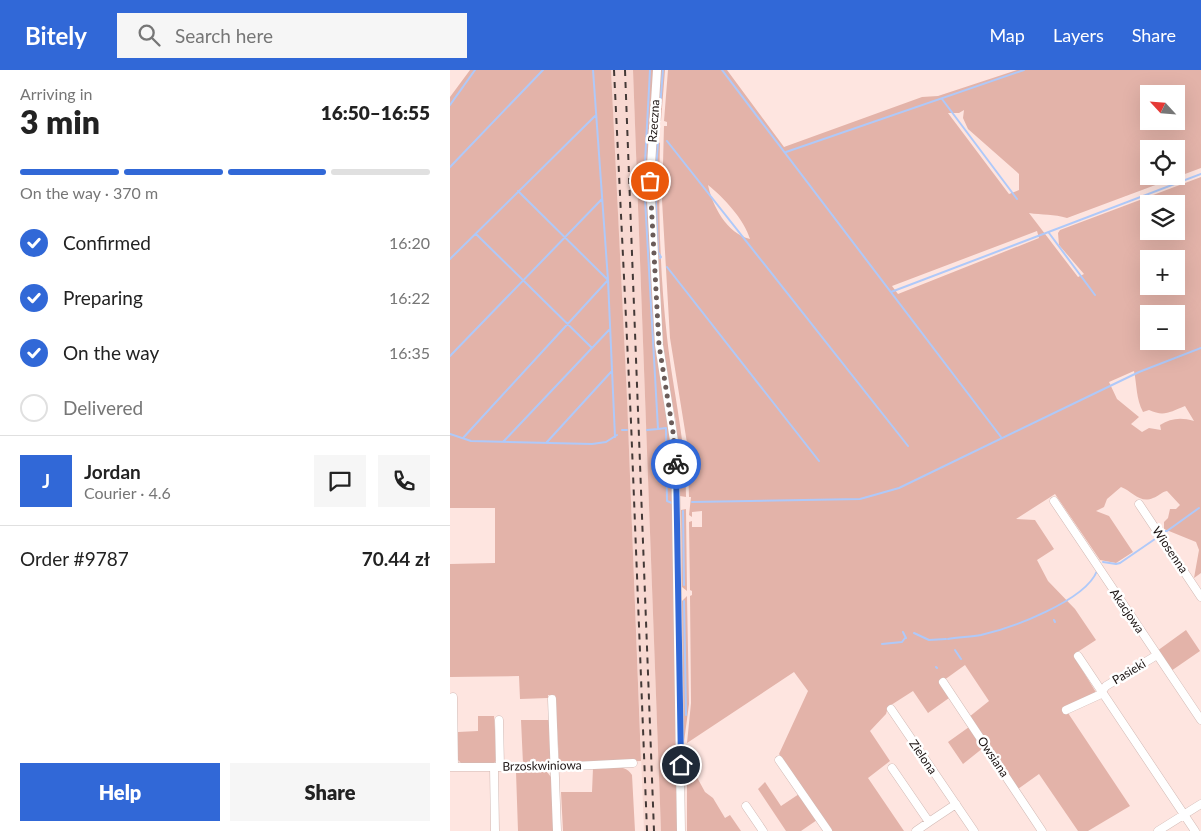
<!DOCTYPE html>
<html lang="en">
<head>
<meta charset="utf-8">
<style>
	body { margin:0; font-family:Lato,sans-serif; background:#f6f6f6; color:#222; height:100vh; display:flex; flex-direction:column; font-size:19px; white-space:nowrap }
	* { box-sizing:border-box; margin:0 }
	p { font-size:16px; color:#767676 }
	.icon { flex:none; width:28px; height:28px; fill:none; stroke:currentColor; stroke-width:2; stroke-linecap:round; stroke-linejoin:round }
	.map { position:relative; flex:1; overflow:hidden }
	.side { display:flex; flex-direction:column; background:#fff; width:450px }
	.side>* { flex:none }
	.needle { width:32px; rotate:296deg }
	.tools { position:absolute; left:690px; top:15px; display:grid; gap:10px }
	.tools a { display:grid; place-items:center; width:45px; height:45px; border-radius:0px; background:#fff; box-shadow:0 5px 20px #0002; font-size:25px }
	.pin { position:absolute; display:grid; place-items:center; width:42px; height:42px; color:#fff; margin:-21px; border:2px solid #fff; border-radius:50%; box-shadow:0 1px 5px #0007 }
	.courier { position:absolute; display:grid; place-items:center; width:50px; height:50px; margin:-25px; border:4px solid #3168d7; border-radius:50%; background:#fff; color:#222; box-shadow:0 1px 6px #0007 }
	.summary em { font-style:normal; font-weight:800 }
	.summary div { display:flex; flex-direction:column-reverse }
	.summary { display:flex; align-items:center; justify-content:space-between; height:85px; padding:0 20px }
	h1 { font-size:32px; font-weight:800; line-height:38px }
	.bar { display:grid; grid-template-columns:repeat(4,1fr); gap:8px 5px; align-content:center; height:60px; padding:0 20px }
	.bar i { height:6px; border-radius:4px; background:#e0e0e0 }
	.bar .on { background:#3168d7 }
	.bar p { grid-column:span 4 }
	.line { display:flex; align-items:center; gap:12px; padding:0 20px; border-top:1px solid #e0e0e0 }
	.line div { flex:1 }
	.round { display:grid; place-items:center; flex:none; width:52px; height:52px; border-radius:0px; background:#f6f6f6 }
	ol { padding:0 20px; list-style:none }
	li { display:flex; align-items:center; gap:15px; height:55px }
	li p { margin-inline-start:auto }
	li .icon { padding:5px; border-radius:50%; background:#3168d7; color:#fff; stroke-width:4 }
	li:last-child { color:#767676 }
	li i { width:28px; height:28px; border:2px solid #e0e0e0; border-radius:50% }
	.cta { display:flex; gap:10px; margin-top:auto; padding:10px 20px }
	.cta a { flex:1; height:58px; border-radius:0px; background:#3168d7; color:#fff; font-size:20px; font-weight:800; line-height:58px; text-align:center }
	.cta a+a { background:#f6f6f6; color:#222 }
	header { display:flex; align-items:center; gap:30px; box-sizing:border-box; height:70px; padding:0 25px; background:#3168d7; color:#fff }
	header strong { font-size:24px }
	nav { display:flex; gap:28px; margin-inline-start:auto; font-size:18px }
	.search { width:350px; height:45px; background:#f6f6f6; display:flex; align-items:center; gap:12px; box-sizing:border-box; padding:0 18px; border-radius:0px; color:#767676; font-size:19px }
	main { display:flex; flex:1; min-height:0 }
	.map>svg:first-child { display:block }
	.built { fill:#f8d8d1 }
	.green { fill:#e3b3a9; fill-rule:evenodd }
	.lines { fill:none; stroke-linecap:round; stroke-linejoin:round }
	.stream { stroke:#afc9f9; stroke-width:2 }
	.minor-casing { stroke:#d1b9b4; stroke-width:9 }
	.minor { stroke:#fff; stroke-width:8 }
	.rail { stroke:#443937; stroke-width:2; stroke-dasharray:6 6; stroke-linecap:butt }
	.done { stroke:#6a5c59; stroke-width:5; stroke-dasharray:0 9 }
	.route { stroke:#3168d7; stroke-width:6 }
	.labels { text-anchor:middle; stroke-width:5; stroke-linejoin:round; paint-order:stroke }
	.street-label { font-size:12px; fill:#1a1211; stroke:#fff }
</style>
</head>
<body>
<header>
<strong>Bitely</strong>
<div class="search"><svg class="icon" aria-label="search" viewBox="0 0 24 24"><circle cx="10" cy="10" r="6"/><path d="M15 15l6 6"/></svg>Search here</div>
<nav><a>Map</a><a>Layers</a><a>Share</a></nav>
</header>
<main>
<section class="side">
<div class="summary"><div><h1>3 min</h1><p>Arriving in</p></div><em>16:50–16:55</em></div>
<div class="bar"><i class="on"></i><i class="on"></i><i class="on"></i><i></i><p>On the way · 370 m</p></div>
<ol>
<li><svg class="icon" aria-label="check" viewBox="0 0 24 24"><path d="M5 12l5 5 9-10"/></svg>Confirmed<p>16:20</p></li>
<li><svg class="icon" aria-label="check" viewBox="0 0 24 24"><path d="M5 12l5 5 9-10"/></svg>Preparing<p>16:22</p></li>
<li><svg class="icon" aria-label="check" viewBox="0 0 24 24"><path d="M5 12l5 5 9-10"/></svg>On the way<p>16:35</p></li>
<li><i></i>Delivered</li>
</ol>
<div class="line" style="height:90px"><b class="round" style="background:#3168d7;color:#fff">J</b><div><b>Jordan</b><p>Courier · 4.6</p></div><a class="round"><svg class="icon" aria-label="chat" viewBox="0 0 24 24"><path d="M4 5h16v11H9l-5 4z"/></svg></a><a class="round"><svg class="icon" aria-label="phone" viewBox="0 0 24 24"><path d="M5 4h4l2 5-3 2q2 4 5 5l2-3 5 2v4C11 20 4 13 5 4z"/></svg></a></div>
<div class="line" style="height:65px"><div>Order #9787</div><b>70.44 zł</b></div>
<div class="cta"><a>Help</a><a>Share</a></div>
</section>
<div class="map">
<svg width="751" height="761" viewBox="0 0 751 761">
	<rect width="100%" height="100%" fill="#fee5e0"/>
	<path class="built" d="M 161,0 L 183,0 L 211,761 L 194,761 L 179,381 Z"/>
	<path class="green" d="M 20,0 L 161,0 L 177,328 L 191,691 L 113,694 L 109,690 L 105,625 L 98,625 L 98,628 L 70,629 L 69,606 L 0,607 L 0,494 L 45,493 L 45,438 L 0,438 L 0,27 Z
		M 183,0 L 205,0 L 201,194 L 222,366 L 228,761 L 211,761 Z
		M 211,0 L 215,0 L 211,51 L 207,49 Z
		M 218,0 L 277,0 L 334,77 L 472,27 L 488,26 L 567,0 L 751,0 L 751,98 L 617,148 C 604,144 592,145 579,143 L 628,207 L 634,204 L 609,175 L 608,163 L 610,160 L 751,107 L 751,503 L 744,508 L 749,480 L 746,472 L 714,459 L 714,452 L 718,448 L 720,439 L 726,439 L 730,435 L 717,421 C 711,422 709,426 703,428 C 690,434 682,421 671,417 L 657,429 L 654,437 L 646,441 L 659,446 L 683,482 L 666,493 L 650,490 L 605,424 L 566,449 L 585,450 L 604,479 L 587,490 L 598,511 L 625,539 L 646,570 L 626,583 L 625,588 L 647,624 L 616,640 L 680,736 L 638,761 L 628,761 L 589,704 L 568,719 L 519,647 L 539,631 L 515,595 L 490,613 L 499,628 L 478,643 L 463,621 L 438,637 L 436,644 L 420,661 L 440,691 L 418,708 L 454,761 L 381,761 L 329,684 L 358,621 L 344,602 L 237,673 L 241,633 L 240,526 L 242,525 L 242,521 L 240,520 L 239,452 L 242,451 L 242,457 L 252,457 L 252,441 L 242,442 L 242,447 L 239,445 L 241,427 L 239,427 L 237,373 L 220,268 L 212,130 L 214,56 L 217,56 L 217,52 L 214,51 ZM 699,24 L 726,24 L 726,51 L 699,51 ZM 514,40 L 513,48 L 518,59 L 569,104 L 569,120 L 559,124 L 498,43 L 509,43 ZM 699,79 L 726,79 L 726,106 L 699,106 ZM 258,115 C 274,128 294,149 300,169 C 277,164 262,135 258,115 ZM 699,134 L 726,134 L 726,161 L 699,161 ZM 587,161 L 589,168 L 448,224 L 442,216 ZM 699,189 L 726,189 L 726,216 L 699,216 ZM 699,244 L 726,244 L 726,271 L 699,271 ZM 684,301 C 687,315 686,329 693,342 L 699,340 C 714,347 720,342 735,336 L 744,351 C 731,347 721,348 710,355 L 711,360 L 699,358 L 692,362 L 681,354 L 689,347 L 667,329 L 659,312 Z
		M 206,71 L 210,73 C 208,137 210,204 217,267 C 223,322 236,371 236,427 L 230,426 L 226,352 L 215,295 L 211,259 L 203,107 Z
		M 236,439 L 237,521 L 232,517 L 231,440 Z
		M 237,526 L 239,634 L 234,672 L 232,531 Z
		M 736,560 L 750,581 L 721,601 L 707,581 Z
		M 28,646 L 44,646 L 47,690 L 43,694 L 12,694 L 8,690 L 8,662 L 28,661 Z
		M 71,650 L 99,650 L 101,689 L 97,694 L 73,694 Z
		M 519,657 L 533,678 L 513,694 L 498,672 Z
		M 237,689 L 255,722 L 263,728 L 275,748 L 280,745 L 291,761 L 237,761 Z
		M 143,698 C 156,697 175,693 182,705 L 185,761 L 113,761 L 111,722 L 142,722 Z
		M 66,702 L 97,702 L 101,707 L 104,761 L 68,761 Z
		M 315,712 L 331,736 L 349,724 L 367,750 L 351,761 L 336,761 L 308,719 Z"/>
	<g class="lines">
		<path class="stream" d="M 143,0 L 158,210 L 165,367
			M 200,0 L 194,111 L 208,359 L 216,358 L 217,431 L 222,433
			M 272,0 L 551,367
			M 492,29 L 567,129
			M 0,35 L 25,0
			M 209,49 L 213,0
			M 217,71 L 458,376
			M 208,73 L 205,110 L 208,182 L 211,187 L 210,188
			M 336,82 L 574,0
			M 0,97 L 93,0
			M 599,163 L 645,225
			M 26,164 L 142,278
			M 0,189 L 145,46
			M 217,197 L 369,391
			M 441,222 L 751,104
			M 0,286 L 152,129
			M 172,360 L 177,360
			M 197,360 L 208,359
			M 0,364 L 21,371 L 142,374 L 156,372 L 167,365
			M 13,368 L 158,210 L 68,121
			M 53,372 L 159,260
			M 97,372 L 161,302
			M 242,432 L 410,429 L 449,418 L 689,302 L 751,278
			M 233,441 L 234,515
			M 712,461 L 717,461 L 749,438
			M 653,492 L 666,494 L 670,493 L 705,469 L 706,465
			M 234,531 L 236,645
			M 604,550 L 605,552
			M 453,562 L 456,568
			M 464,563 L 479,570 L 496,569
			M 498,569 C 507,567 521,567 531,565 C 562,558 635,531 647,501
			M 432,574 L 452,572 L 455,568
			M 505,580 L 511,589
			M 486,597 L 487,598"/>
		<defs>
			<path id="minor" d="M 207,0 L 200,111 L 209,275 L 225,377 L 231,761
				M 604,431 L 751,650
				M 689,434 L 751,527
				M 628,586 L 745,761
				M 493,612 L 592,761
				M 3,627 L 4,697
				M 102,629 L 107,761
				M 441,639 L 524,761
				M 616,640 L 649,625 L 656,616 L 707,585
				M 49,650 L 50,697
				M 329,690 L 378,761
				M 0,697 L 105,697 L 183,693
				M 44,697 L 45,761
				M 442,698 L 479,752 L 506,734
				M 296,736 L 313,761
				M 466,761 L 479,752
				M 708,761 L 751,734"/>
		</defs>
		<use href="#minor" class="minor-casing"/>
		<use href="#minor" class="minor"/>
		<path class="rail" d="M 164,0 L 181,352 L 197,761
			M 175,0 L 204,761"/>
	</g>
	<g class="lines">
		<path class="done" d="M 200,111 L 209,275 L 223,362 L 226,394"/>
		<path class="route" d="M 226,394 L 231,695"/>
	</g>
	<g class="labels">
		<g class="street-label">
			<text transform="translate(204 51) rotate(-86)" y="4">Rzeczna</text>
			<text transform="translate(720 480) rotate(56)" y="4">Wiosenna</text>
			<text transform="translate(677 541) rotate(56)" y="4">Akacjowa</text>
			<text transform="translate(679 602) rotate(-31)" y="4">Pasieki</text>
			<text transform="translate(473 687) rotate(56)" y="4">Zielona</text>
			<text transform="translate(543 687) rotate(56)" y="4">Owsiana</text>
			<text transform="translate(92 696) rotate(-1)" y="4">Brzoskwiniowa</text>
		</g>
	</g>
</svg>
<div class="tools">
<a><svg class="needle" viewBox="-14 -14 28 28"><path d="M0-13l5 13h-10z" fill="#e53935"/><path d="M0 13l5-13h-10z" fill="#767676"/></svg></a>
<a><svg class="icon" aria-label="locate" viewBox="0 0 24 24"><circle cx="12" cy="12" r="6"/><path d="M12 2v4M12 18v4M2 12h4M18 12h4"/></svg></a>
<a><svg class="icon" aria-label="layers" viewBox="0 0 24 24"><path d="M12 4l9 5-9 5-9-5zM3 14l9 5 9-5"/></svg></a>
<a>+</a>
<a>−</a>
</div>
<div class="pin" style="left:200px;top:111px;background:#ea580c"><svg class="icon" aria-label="bag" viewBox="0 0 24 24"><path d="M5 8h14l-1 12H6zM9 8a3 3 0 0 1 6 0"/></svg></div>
<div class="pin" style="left:231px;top:695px;background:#1f2937"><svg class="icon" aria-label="home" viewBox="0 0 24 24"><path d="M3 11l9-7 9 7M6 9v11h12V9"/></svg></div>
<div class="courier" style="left:226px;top:394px"><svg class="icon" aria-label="bike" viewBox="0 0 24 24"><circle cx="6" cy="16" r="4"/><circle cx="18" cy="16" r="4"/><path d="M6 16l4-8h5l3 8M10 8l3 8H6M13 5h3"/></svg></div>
</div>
</main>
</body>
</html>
